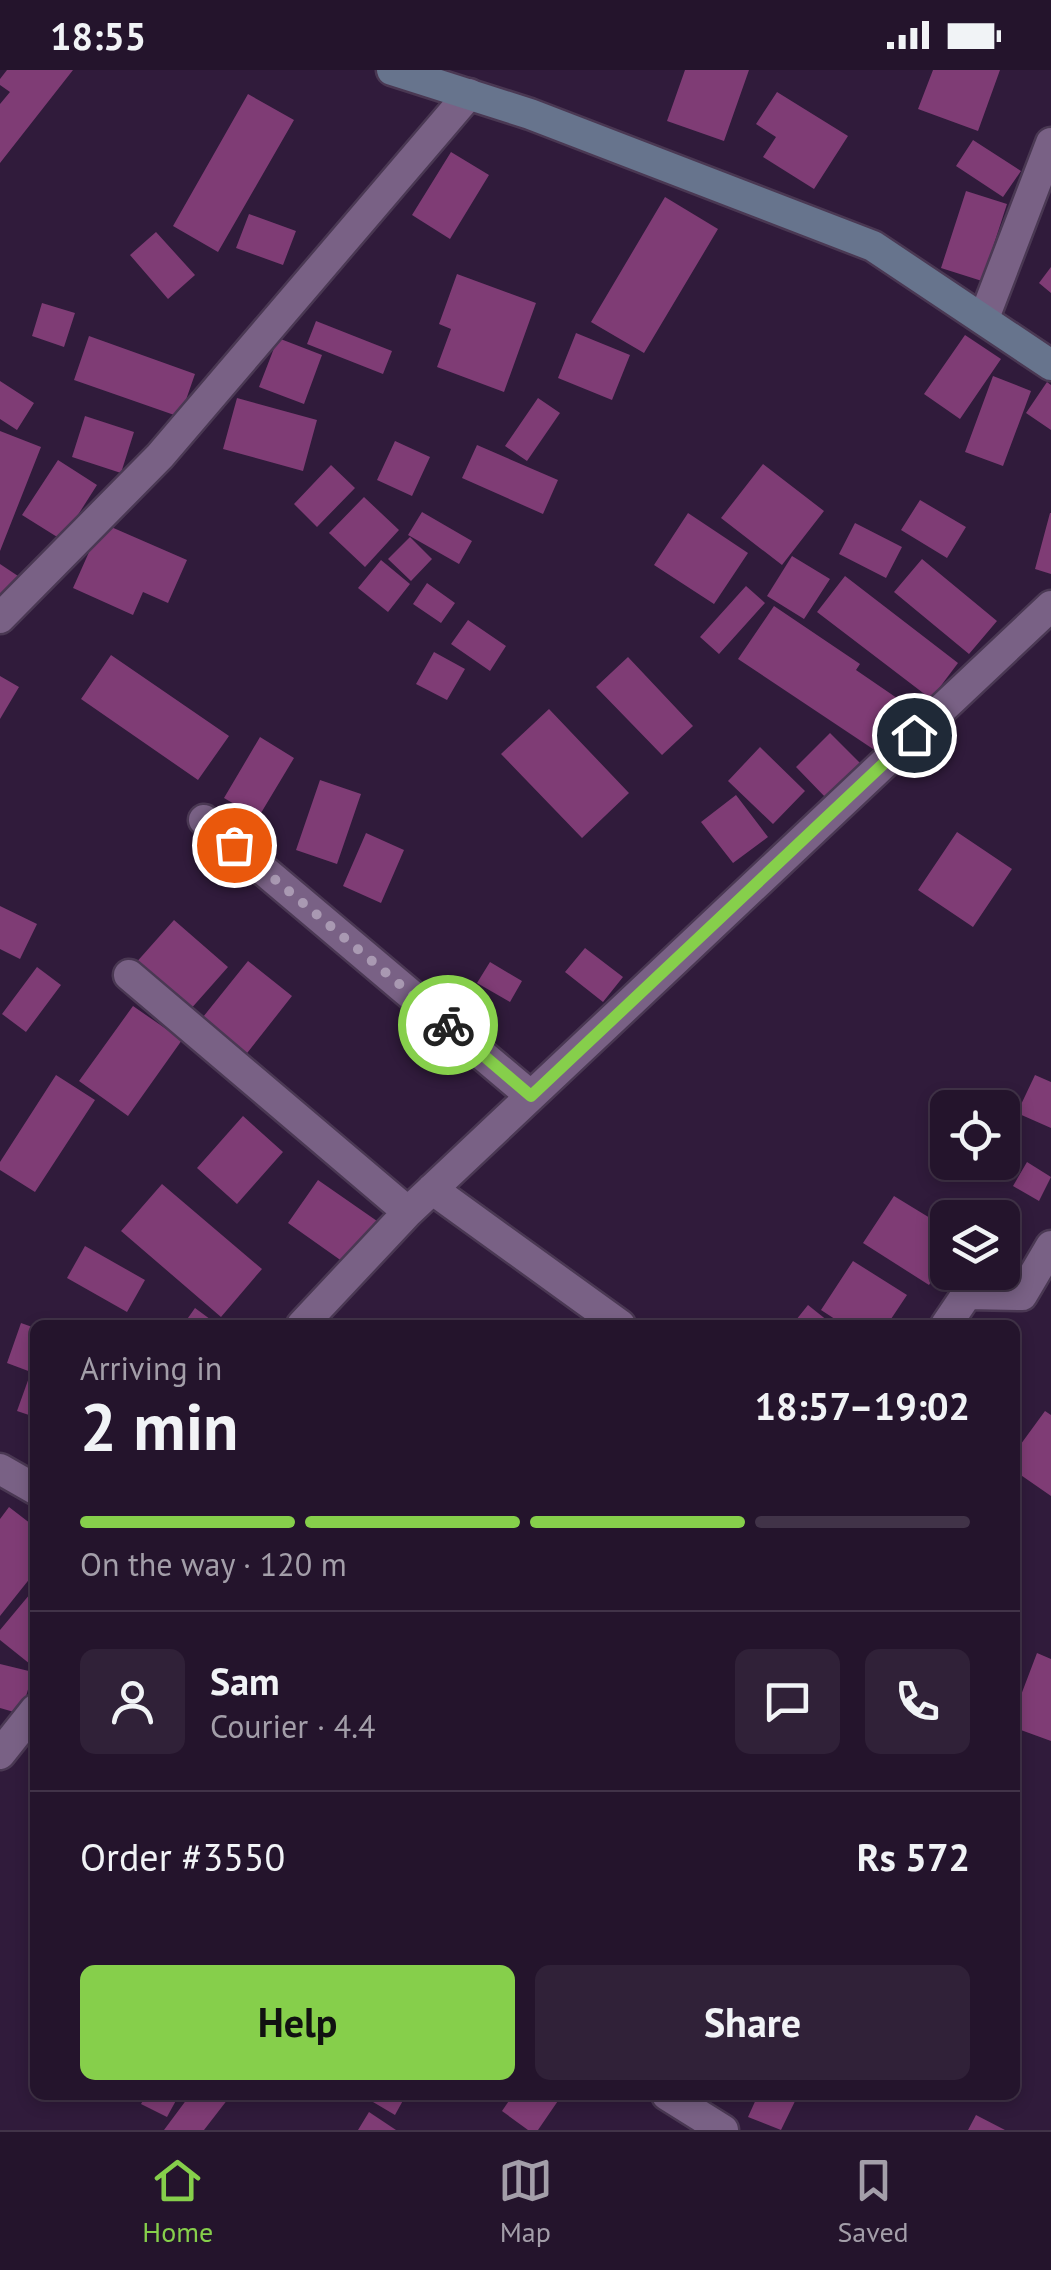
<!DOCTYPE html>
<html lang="en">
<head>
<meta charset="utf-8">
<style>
	body { margin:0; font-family:"PT Sans",sans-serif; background:#302138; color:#f1f3f6; height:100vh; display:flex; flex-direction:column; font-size:38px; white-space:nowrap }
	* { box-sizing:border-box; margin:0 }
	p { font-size:32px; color:#a39ea9 }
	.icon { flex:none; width:55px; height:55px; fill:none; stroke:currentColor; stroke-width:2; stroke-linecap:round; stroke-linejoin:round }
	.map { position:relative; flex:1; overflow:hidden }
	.details { position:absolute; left:30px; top:1250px; width:990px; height:780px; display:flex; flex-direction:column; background:#24142c; border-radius:15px; box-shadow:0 5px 15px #0003,0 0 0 2px #413348 }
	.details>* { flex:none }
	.controls { position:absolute; left:930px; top:1020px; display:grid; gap:20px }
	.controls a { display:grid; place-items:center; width:90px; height:90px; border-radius:15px; background:#24142c; box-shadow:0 5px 15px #0003,0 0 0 2px #413348; font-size:50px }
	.pin { position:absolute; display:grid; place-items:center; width:85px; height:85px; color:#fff; margin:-42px; border:5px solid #fff; border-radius:50%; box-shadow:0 2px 10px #0007 }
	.courier { position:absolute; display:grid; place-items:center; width:100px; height:100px; margin:-50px; border:8px solid #86cf4b; border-radius:50%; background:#fff; color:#222; box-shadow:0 2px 12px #0007 }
	.overview em { font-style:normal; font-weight:700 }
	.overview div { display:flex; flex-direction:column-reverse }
	.overview { display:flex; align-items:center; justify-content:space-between; height:170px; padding:0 50px }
	h1 { font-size:65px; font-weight:700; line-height:75px }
	.bar { display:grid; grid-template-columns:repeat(4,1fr); gap:15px 10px; align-content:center; height:120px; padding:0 50px }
	.bar i { height:12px; border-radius:8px; background:#413348 }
	.bar .on { background:#86cf4b }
	.bar p { grid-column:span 4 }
	.line { display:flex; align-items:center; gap:25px; padding:0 50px; border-top:2px solid #413348 }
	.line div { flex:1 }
	.round { display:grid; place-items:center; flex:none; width:105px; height:105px; border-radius:15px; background:#302138 }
	.action { display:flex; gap:20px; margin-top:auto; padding:20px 50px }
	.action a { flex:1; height:115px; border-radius:15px; background:#86cf4b; color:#111; font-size:40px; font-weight:700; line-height:115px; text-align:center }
	.action a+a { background:#302138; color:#f1f3f6 }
	.status { display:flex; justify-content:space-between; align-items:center; height:70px; padding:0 50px; background:#24142c; direction:ltr }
	.status svg { height:28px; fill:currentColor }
	.dock { display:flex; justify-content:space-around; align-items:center; height:140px; border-top:2px solid #413348; background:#24142c; font-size:28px; color:#a39ea9 }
	.dock a { display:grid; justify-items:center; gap:5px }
	.dock .on { color:#86cf4b }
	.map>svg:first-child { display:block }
	.building { fill:#7f3c75 }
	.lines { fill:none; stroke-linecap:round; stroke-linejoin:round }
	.street-casing { stroke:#4a3853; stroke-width:35 }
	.secondary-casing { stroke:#4a3853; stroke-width:35 }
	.street { stroke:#796185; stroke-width:30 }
	.secondary { stroke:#67748d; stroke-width:30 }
	.done { stroke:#a999b2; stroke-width:10; stroke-dasharray:0 18 }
	.route { stroke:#86cf4b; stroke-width:12 }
</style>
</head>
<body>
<div class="status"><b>18:55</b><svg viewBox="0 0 49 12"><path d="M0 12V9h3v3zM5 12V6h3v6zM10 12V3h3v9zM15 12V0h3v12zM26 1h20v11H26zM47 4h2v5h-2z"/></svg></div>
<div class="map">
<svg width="1051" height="2060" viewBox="0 0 1051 2060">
	<rect width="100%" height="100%" fill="#301b3b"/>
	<path class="building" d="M 7,0 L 73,0 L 0,93 L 0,34 L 10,22 L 0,15 L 0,9 Z
		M 685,0 L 749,0 L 724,71 L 667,51 Z
		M 933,0 L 1000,0 L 978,61 L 918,39 Z
		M 777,22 L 848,66 L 814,119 L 763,87 L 776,67 L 756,54 Z
		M 248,24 L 294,50 L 218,182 L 173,156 Z
		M 973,70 L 1021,101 L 1003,127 L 956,96 Z
		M 451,82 L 489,105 L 450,169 L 412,145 Z
		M 966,121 L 1007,134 L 982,211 L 941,198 Z
		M 665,127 L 718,159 L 644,283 L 591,252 Z
		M 249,144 L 296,161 L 283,195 L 236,178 Z
		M 156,162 L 195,205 L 168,229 L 130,185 Z
		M 1051,197 L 1051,223 L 1039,213 Z
		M 457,204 L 536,233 L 504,322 L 437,297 L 451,259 L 439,254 Z
		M 42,233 L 75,243 L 64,277 L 32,266 Z
		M 316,251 L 392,281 L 383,304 L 307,274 Z
		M 576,263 L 630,285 L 612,330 L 558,308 Z
		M 965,265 L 1001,289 L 960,349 L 924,324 Z
		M 89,266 L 195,304 L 180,347 L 74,310 Z
		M 278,268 L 322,285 L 304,334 L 259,317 Z
		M 993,306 L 1031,321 L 1003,396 L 965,382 Z
		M 0,311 L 34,333 L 17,360 L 0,349 Z
		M 1047,312 L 1051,315 L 1051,360 L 1026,343 Z
		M 237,328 L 317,350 L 303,401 L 223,379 Z
		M 538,328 L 560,343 L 527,391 L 505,376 Z
		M 85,346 L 134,362 L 121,403 L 72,387 Z
		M 0,361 L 41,377 L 0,481 Z
		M 395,371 L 430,387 L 412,426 L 377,410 Z
		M 477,375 L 558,410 L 543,444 L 462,408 Z
		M 58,390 L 97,415 L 62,470 L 22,445 Z
		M 763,394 L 824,441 L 782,495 L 721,448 Z
		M 331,395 L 355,418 L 317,457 L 294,434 Z
		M 364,427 L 399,460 L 365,497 L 329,463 Z
		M 920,430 L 966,457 L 947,488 L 901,460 Z
		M 422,442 L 472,471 L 459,494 L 408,465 Z
		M 688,443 L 748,483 L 714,534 L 654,495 Z
		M 1050,443 L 1051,443 L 1051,504 L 1035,499 Z
		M 102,453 L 187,490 L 168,533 L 143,522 L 133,545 L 73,518 Z
		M 855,453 L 902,477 L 886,508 L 839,484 Z
		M 410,467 L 432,489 L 411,511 L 388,489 Z
		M 792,486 L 830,509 L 804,549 L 767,526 Z
		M 922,489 L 997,551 L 969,584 L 894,522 Z
		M 381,490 L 410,514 L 388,542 L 358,518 Z
		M 0,494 L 24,510 L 0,542 Z
		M 845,506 L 958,593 L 931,629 L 817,542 Z
		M 427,513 L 455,533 L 441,553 L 413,534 Z
		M 746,516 L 765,533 L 719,584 L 700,567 Z
		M 774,536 L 860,594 L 856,600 L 910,637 L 879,683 L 738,589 Z
		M 468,550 L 506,576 L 490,601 L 451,574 Z
		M 434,582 L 465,599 L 447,630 L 416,614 Z
		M 111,585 L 229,666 L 198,710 L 81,629 Z
		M 628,587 L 693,656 L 662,685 L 596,617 Z
		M 0,606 L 19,617 L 0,649 Z
		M 549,639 L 629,723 L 582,768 L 501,684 Z
		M 830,663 L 863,696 L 828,730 L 796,697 Z
		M 260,667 L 294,688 L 258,748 L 224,728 Z
		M 760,677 L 805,721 L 773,754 L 728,711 Z
		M 320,710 L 361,724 L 337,794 L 296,780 Z
		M 736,725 L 768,767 L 733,793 L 701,752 Z
		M 957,762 L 1012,799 L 973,857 L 918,820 Z
		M 366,763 L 404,780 L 381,833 L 343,816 Z
		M 0,836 L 37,854 L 20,889 L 0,879 Z
		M 174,850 L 228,897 L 189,941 L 134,895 Z
		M 585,878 L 623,907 L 603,932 L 565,902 Z
		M 248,891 L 292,926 L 244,987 L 199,952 Z
		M 490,892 L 522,911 L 510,932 L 477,913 Z
		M 37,897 L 61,915 L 26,962 L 2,944 Z
		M 133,936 L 182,970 L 128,1046 L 79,1011 Z
		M 56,1005 L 95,1030 L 35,1122 L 0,1100 L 0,1092 Z
		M 1035,1005 L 1051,1012 L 1051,1058 L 1017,1043 Z
		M 243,1046 L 283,1082 L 237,1134 L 197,1098 Z
		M 1027,1092 L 1051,1107 L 1039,1131 L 1013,1116 Z
		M 318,1110 L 377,1151 L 346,1194 L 288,1153 Z
		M 162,1114 L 262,1199 L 221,1247 L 121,1161 Z
		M 894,1126 L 948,1159 L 948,1185 L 929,1215 L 863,1173 Z
		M 85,1176 L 145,1210 L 127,1242 L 67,1208 Z
		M 853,1191 L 907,1225 L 887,1255 L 844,1255 L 821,1240 Z
		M 808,1235 L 833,1255 L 792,1255 Z
		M 195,1238 L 218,1255 L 183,1255 Z
		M 21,1253 L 35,1258 L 35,1347 L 17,1341 L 31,1302 L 7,1293 Z
		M 1045,1341 L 1051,1345 L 1051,1426 L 1015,1401 L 1015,1382 Z
		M 9,1437 L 35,1457 L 35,1502 L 0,1546 L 0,1449 Z
		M 30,1524 L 35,1528 L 35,1598 L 0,1570 L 0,1560 Z
		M 1037,1583 L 1051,1589 L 1051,1671 L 1015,1658 L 1015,1641 Z
		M 0,1594 L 33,1602 L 21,1644 L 0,1638 Z
		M 146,2025 L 179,2025 L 167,2047 L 141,2034 Z
		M 190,2025 L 223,2025 L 228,2029 L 204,2060 L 164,2060 Z
		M 377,2025 L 406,2025 L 395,2045 L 373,2032 Z
		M 513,2025 L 562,2025 L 538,2060 L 528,2060 L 502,2041 Z
		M 758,2025 L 798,2025 L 781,2060 L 748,2047 Z
		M 369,2042 L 396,2060 L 358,2060 Z
		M 976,2045 L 1005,2060 L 968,2060 Z"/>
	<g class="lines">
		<defs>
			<path id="street" d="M 984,248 L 1051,73
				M 0,548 L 160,386 L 469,24
				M 204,750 L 531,1026
				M 129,905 L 408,1142
				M 432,1119 L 620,1255
				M 302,1255 L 408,1142 L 1051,536
				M 946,1255 L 967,1224 L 1022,1225 L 1051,1176
				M 0,1399 L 35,1419
				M 0,1684 L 35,1640
				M 667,2025 L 723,2060"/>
			<path id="secondary" d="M 392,0 L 530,44 L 873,176 L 1051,295"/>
		</defs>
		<use href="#street" class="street-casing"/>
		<use href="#secondary" class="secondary-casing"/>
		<use href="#street" class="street"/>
		<use href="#secondary" class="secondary"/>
	</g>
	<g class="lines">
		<path class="done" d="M 234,775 L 448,955"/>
		<path class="route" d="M 448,955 L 531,1026 L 914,665"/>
	</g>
</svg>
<div class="controls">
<a><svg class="icon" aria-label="locate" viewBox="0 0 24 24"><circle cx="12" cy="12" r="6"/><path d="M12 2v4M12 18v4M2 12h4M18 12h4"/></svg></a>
<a><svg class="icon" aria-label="layers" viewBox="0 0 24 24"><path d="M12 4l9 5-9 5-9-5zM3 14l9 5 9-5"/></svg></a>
</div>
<div class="pin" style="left:234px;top:775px;background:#ea580c"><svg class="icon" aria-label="bag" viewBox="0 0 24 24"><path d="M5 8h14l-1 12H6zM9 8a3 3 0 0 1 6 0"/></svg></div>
<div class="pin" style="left:914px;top:665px;background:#1f2937"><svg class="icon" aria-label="home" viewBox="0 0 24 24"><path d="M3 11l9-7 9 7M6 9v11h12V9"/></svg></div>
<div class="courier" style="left:448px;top:955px"><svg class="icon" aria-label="bike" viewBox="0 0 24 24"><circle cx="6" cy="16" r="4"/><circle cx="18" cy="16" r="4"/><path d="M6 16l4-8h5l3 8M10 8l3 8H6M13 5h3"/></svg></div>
<section class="details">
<div class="overview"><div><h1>2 min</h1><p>Arriving in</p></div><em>18:57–19:02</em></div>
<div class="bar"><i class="on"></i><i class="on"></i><i class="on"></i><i></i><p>On the way · 120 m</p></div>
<div class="line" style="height:180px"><a class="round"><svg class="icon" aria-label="person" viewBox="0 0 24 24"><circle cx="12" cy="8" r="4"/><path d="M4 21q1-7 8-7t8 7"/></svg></a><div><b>Sam</b><p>Courier · 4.4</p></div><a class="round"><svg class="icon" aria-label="chat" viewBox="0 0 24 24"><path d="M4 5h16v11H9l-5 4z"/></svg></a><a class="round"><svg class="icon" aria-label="phone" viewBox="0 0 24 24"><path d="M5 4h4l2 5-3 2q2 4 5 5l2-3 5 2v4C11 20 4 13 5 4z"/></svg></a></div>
<div class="line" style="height:130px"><div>Order #3550</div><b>Rs 572</b></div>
<div class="action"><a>Help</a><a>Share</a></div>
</section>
</div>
<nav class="dock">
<a class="on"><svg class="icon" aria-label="home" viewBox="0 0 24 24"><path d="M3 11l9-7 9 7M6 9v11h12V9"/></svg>Home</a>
<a><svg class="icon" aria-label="map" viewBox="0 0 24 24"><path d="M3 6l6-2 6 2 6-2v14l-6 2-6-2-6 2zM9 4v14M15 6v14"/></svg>Map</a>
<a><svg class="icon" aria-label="saved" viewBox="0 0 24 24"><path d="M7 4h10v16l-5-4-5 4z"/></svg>Saved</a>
</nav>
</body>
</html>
